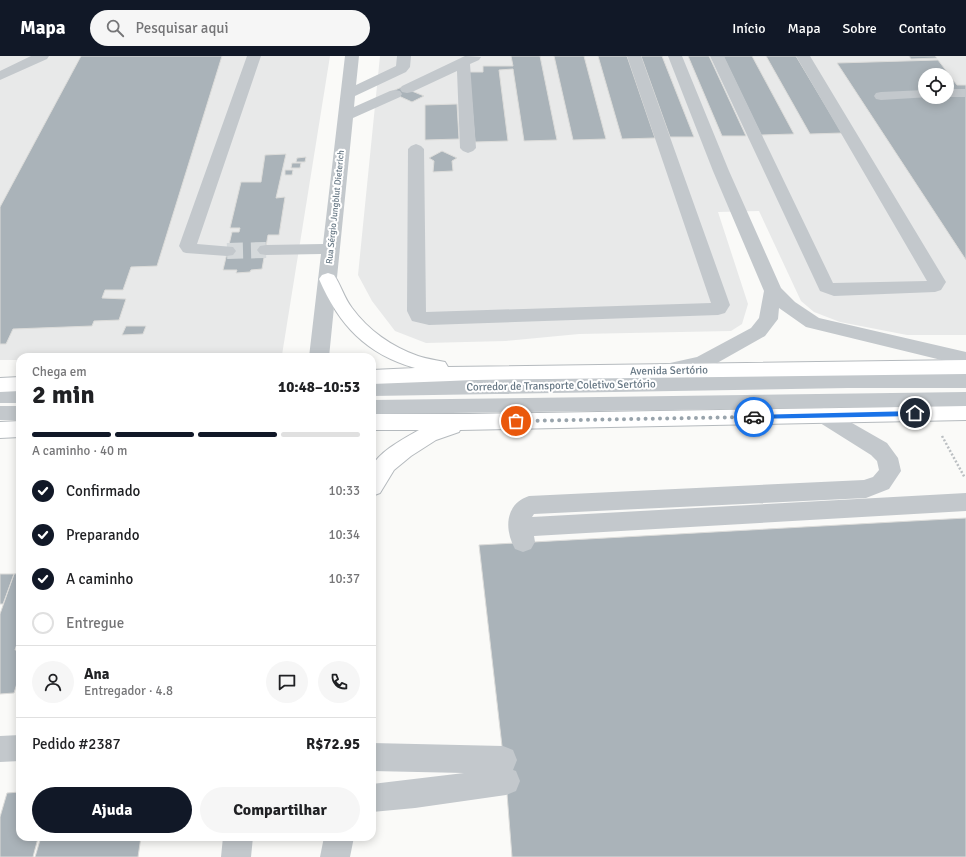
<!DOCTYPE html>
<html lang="pt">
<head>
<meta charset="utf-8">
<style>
	body { margin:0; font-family:Signika,sans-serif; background:#f6f6f6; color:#202124; height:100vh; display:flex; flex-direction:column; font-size:15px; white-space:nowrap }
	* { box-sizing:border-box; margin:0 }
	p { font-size:13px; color:#757577 }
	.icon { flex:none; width:22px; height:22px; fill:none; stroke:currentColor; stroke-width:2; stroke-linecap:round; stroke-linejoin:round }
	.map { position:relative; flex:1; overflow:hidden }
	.details { position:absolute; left:16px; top:297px; width:360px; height:488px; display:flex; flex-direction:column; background:#fff; border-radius:12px; box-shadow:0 2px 10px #0003 }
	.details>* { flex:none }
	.controls { position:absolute; left:918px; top:12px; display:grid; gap:8px }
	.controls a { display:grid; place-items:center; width:36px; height:36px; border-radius:50%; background:#fff; box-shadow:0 2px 10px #0003; font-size:20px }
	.pin { position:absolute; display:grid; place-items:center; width:34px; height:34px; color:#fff; margin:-17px; border:2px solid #fff; border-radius:50%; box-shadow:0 1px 4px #0007 }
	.courier { position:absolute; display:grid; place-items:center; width:40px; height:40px; margin:-20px; border:3px solid #1a73e8; border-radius:50%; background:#fff; color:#222; box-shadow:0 1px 5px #0007 }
	.overview em { font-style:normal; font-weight:700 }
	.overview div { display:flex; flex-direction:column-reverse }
	.overview { display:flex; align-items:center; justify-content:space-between; height:68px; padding:0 16px }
	h1 { font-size:26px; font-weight:700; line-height:30px }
	.bar { display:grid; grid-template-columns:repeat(4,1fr); gap:6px 4px; align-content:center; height:48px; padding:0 16px }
	.bar i { height:5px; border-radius:3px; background:#e0e0e0 }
	.bar .selected { background:#111827 }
	.bar p { grid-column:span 4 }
	.line { display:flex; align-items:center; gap:10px; padding:0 16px; border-top:1px solid #e0e0e0 }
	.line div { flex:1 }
	.round { display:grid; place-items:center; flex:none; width:42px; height:42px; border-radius:21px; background:#f6f6f6 }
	ol { padding:0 16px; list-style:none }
	li { display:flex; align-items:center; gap:12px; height:44px }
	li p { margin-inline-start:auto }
	li .icon { padding:4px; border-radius:50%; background:#111827; color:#fff; stroke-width:4 }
	li:last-child { color:#757577 }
	li i { width:22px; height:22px; border:2px solid #e0e0e0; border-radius:50% }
	.button { display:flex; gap:8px; margin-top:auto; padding:8px 16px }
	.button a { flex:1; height:46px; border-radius:24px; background:#111827; color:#fff; font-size:16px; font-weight:700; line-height:46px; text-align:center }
	.button a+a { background:#f6f6f6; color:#202124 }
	header { display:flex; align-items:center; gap:24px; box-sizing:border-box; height:56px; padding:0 20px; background:#111827; color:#fff }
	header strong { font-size:19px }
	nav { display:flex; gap:22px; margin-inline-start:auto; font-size:14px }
	.search { width:280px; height:36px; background:#f6f6f6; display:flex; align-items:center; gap:10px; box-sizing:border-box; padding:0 14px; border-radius:22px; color:#757577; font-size:15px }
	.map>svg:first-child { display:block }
	.built { fill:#e8e9e9; fill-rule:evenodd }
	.building { fill:#aab3b9; stroke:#dcdcda; fill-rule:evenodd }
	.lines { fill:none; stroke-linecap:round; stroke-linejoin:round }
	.minor-tunnel { stroke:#d5d9db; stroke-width:16; stroke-dasharray:16 8; stroke-linecap:butt }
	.major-casing { stroke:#b5babe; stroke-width:2 }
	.path { stroke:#bbbfc2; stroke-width:2.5; stroke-dasharray:2 2; stroke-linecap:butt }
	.minor { fill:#c3c8cc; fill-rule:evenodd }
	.major { fill:#fff; fill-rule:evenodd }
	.route { fill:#1a73e8 }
	.done { stroke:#99a4ac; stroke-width:4; stroke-dasharray:0 7.2 }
	.labels { text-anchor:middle; stroke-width:4; stroke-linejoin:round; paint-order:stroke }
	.far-street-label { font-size:9px; fill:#657683; stroke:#fff }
	.street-label { font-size:11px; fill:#657683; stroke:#fff }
</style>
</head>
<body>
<header>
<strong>Mapa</strong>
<div class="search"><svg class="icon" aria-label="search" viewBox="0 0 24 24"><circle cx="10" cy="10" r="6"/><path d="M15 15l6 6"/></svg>Pesquisar aqui</div>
<nav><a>Início</a><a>Mapa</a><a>Sobre</a><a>Contato</a></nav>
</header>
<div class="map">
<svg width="966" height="801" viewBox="0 0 966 801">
	<rect width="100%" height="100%" fill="#fafaf8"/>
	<path class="built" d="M 0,0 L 330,0 L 282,299 L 20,301 L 20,304 L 0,304 Z
		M 380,0 L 966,0 L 966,279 L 907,279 L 840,266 L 814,256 L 801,245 L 759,155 L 718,156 L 748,248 L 742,268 L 731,275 L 579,278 L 506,285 L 426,287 L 395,275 L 372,245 L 358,219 ZM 925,19 L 947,19 L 947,41 L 925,41 Z"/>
	<path class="building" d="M 81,0 L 222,0 L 157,210 L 131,211 L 123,234 L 105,234 L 102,242 L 126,243 L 119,264 L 94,265 L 92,270 L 13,273 L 6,288 L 0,288 L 0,151 Z
		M 511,0 L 540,0 L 557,84 L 524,85 L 513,13 L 499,14 L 508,85 L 475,86 L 469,16 L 483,16 L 483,10 L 513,10 Z
		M 554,0 L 584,0 L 606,83 L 573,84 Z
		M 598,0 L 627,0 L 655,82 L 622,83 Z
		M 641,0 L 662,0 L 694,81 L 670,81 Z
		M 688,0 L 709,0 L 746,80 L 722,80 Z
		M 723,0 L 752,0 L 794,78 L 761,79 Z
		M 766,0 L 796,0 L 842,77 L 810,78 Z
		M 909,0 L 935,0 L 937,2 L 911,3 Z
		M 938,4 L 957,29 L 966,29 L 966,204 L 837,7 ZM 925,19 L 947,19 L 947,41 L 925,41 Z
		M 402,31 L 424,40 L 412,46 L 390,36 Z
		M 457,48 L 459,83 L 425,84 L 425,49 Z
		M 442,95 L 457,102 L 452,105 L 453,115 L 433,116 L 434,105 L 429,102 Z
		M 286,98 L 276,142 L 285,141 L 279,179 L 268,179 L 262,213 L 251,214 L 250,216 L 236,217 L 237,214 L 223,214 L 232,176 L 239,176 L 240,172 L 230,172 L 241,126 L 261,126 L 265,99 Z
		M 306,101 L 305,106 L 296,106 L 297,102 Z
		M 292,107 L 301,107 L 300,112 L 291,112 Z
		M 285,114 L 293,114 L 292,119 L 285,119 Z
		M 126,270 L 146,270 L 143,278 L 122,279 Z
		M 966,462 L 966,801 L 512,801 L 506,725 L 479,489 Z
		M 20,517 L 20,579 L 15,594 L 20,594 L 20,618 L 14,637 L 0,638 L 0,558 L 14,518 Z
		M 0,518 L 14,518 L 3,548 L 0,548 Z
		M 20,736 L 20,781 L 41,781 L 38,782 L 33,801 L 0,801 L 0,761 L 7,737 Z
		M 41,781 L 141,781 L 138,801 L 35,801 Z"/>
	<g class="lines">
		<path class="minor-tunnel" d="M 227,195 L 266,194"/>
		<defs>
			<path id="major" d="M 328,217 L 334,219 C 341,229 344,242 352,252 C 368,274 392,291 418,300 C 427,303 436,304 445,306 L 448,311 L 966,304 L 966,318 L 476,324 L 372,328 L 372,314 L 415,312 C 366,298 339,269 319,223 L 322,219 Z
				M 20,321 L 20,335 L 0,336 L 0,322 Z
				M 966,350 L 966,364 L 460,374 L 459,376 L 436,384 L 411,400 L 394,414 L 380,437 L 372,440 C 372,432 370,419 372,411 C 378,396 405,382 419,374 L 372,374 L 372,358 L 470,358 Z
				M 20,365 L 20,381 L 0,382 L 0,366 Z"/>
		</defs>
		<use href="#major" class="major-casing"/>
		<path class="path" d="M 942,380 L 965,422"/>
		<path class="minor" d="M 31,0 L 49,0 L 47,3 L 0,24 L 0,15 Z
			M 247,0 L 261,0 L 197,188 L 233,191 L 236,195 L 233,199 L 227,200 L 186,197 L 183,196 L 179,190 Z
			M 345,0 L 359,0 L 356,29 L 396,10 L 397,0 L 411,0 L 410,11 L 406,16 L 355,40 L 354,51 L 390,35 L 395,34 L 400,35 L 402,38 L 400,41 L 353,62 L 329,301 L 309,301 L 321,198 L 266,199 L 260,198 L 257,194 L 260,190 L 266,189 L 323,188 Z
			M 465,0 L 481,1 L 479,4 L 470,8 L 476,92 L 473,95 L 468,97 L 463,95 L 460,92 L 457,15 L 412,36 L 407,37 L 402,36 L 400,33 L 402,30 Z
			M 627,0 L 641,0 L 730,249 L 725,257 L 718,259 L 429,269 L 412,265 L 407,255 L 408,93 L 411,90 L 416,88 L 421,90 L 424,93 L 426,256 L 711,247 Z
			M 668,0 L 682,0 L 729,115 L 781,232 L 795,246 L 819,262 L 966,296 L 966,310 L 806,271 L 779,252 L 778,263 L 765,280 L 710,311 L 668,321 L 661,319 L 658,314 L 661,309 L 697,301 L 751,272 L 759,262 L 764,235 L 713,115 Z
			M 710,0 L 724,0 L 833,227 L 927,225 L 796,0 L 810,0 L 946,226 L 941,234 L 935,236 L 834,240 L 820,235 Z
			M 947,33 L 966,33 L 966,41 L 946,41 Z
			M 925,34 L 925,41 L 930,41 L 881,44 L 876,43 L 874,40 L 876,37 L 881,36 Z
			M 848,318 L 966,318 L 966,332 L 848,332 L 372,340 L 372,326 Z
			M 0,333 L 20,333 L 20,347 L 0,347 Z
			M 966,336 L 966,350 L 372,358 L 372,344 Z
			M 0,350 L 20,350 L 20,364 L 0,364 Z
			M 824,352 L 831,355 L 887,387 L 898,402 L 901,415 L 889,433 L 866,442 L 534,458 L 532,461 L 966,437 L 966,455 L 534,480 L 535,486 L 531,493 L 523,496 L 515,493 C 504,473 505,448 529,440 L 864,424 L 873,421 L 879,414 L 877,405 L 871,399 L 817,365 L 813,360 L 817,355 Z
			M 20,679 L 20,705 L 0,706 L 0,680 Z
			M 372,687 L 503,690 L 513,694 L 517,704 L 513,714 L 516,715 L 520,725 L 516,735 L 506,739 L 415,752 L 372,756 L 372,728 L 464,717 L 372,715 Z
			M 223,781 L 253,781 L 251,801 L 221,801 Z
			M 324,781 L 354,781 L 350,801 L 320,801 Z"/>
		<use href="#major" class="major"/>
	</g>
	<path class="route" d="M 915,355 L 918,357 L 915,360 L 754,363 L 751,361 L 754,359 Z"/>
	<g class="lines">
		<path class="done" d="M 516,365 L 754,361"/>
	</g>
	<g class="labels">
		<g class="far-street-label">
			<text transform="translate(335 151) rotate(-84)" y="3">Rua Sérgio Jungblut Dieterich</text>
		</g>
		<g class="street-label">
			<text transform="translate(669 314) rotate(-1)" y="4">Avenida Sertório</text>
			<text transform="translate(561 329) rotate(-1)" y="4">Corredor de Transporte Coletivo Sertório</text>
		</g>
	</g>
</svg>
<div class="controls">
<a><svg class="icon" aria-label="locate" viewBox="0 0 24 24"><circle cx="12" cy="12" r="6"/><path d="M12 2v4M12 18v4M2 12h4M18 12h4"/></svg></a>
</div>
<div class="pin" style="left:516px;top:365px;background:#ea580c"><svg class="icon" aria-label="bag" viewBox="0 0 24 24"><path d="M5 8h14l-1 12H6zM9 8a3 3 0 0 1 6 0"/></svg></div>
<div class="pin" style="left:915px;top:357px;background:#1f2937"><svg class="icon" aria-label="home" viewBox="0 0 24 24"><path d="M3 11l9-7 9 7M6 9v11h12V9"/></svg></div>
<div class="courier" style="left:754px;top:361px"><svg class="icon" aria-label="car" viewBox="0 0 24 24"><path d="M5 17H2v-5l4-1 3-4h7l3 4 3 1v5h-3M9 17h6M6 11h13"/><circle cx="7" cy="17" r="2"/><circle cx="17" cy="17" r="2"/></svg></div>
<section class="details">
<div class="overview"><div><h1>2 min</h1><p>Chega em</p></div><em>10:48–10:53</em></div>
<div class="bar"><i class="selected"></i><i class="selected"></i><i class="selected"></i><i></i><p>A caminho · 40 m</p></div>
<ol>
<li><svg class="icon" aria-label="check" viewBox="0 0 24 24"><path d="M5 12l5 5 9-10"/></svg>Confirmado<p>10:33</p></li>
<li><svg class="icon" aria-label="check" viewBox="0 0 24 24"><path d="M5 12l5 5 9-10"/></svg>Preparando<p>10:34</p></li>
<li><svg class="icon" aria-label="check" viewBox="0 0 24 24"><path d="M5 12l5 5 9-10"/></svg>A caminho<p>10:37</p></li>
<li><i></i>Entregue</li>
</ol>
<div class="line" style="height:72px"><a class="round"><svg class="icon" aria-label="person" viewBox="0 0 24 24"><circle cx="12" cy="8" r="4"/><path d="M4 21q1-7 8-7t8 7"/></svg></a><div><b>Ana</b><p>Entregador · 4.8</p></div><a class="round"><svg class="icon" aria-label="chat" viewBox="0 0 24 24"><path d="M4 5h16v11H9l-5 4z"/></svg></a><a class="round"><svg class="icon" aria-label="phone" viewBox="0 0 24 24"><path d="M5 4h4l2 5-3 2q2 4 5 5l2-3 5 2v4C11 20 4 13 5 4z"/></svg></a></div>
<div class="line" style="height:52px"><div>Pedido #2387</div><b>R$72.95</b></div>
<div class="button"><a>Ajuda</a><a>Compartilhar</a></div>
</section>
</div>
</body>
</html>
